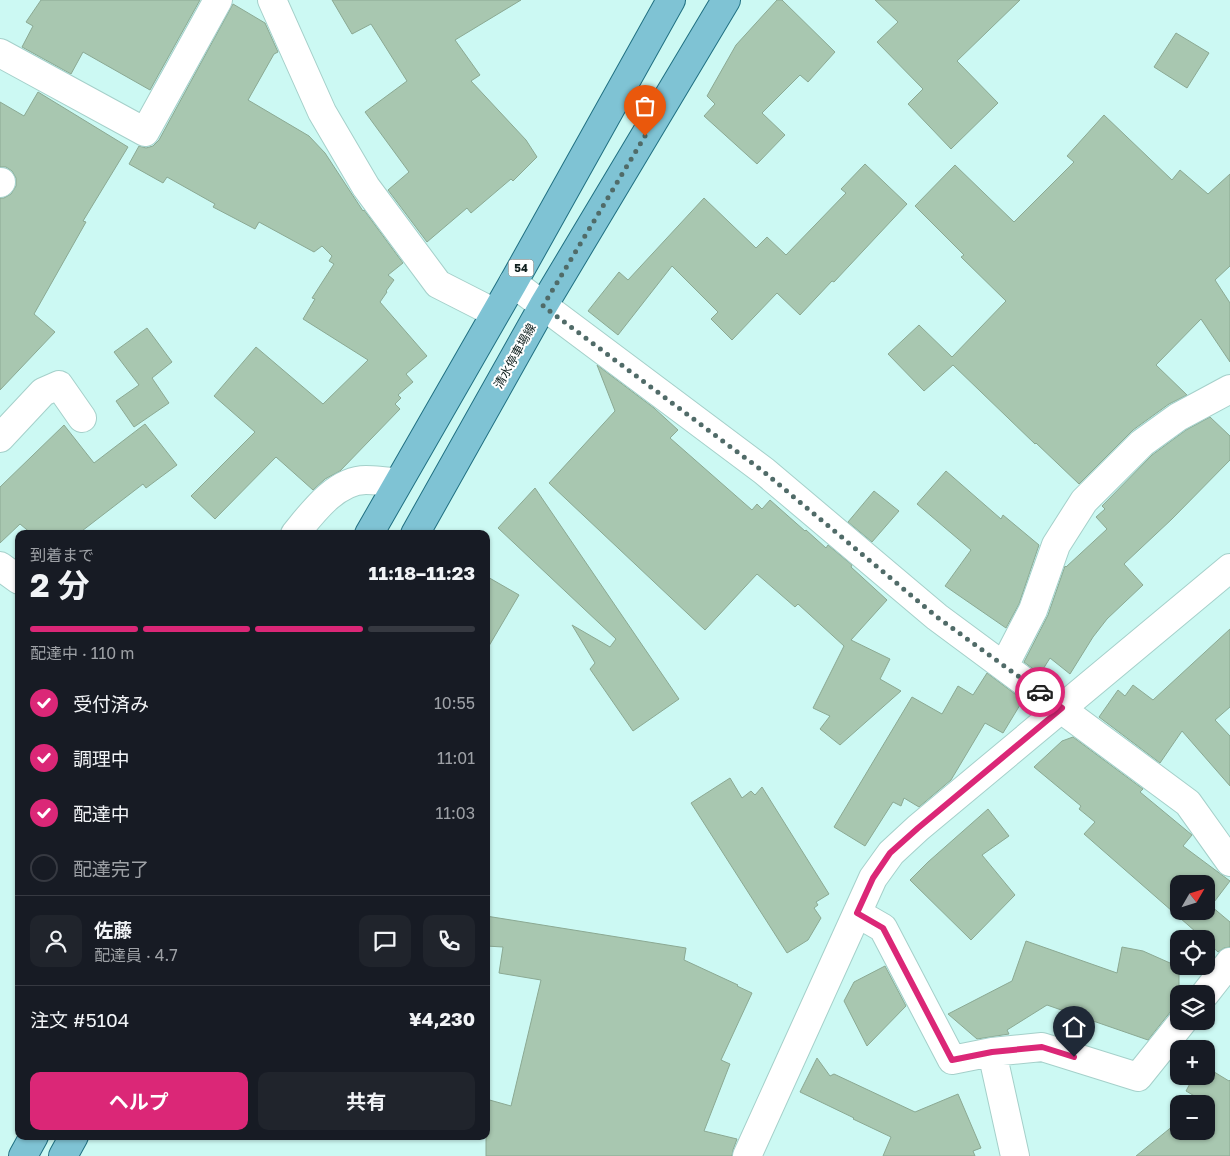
<!DOCTYPE html>
<html lang="ja">
<head>
<meta charset="utf-8">
<style>
	body { margin:0; font-family:"Golos Text","Noto Sans JP",sans-serif; background:#20242c; color:#f1f3f6; height:100vh; display:flex; flex-direction:column; font-size:19px; white-space:nowrap }
	* { box-sizing:border-box; margin:0 }
	p { font-size:16px; color:#9ea1a6 }
	.icon { flex:none; width:28px; height:28px; fill:none; stroke:currentColor; stroke-width:2; stroke-linecap:round; stroke-linejoin:round }
	.map { position:relative; flex:1; overflow:hidden }
	.sheet { position:absolute; left:15px; top:530px; width:475px; height:610px; display:flex; flex-direction:column; background:#171b24; border-radius:10px; box-shadow:0 1px 4px #0004 }
	.sheet>* { flex:none }
	.needle { width:32px; rotate:51deg }
	.controls { position:absolute; left:1170px; top:875px; display:grid; gap:10px }
	.controls a { display:grid; place-items:center; width:45px; height:45px; border-radius:10px; background:#171b24; box-shadow:0 1px 4px #0004; font-size:25px }
	.pin { position:absolute; display:grid; place-items:center; width:42px; height:42px; color:#fff; margin:-51px -21px; border-radius:50% 50% 50% 0; rotate:-45deg; box-shadow:0 0 5px #0007 }
	.pin .icon { rotate:45deg }
	.courier { position:absolute; display:grid; place-items:center; width:50px; height:50px; margin:-25px; border:4px solid #db2777; border-radius:50%; background:#fff; color:#222; box-shadow:0 1px 6px #0007 }
	.overview em { font-style:normal; font-weight:700 }
	.overview div { display:flex; flex-direction:column-reverse }
	.overview { display:flex; align-items:center; justify-content:space-between; height:85px; padding:0 15px }
	h1 { font-size:32px; font-weight:700; line-height:38px }
	.bar { display:grid; grid-template-columns:repeat(4,1fr); gap:8px 5px; align-content:center; height:60px; padding:0 15px }
	.bar i { height:6px; border-radius:4px; background:#363941 }
	.bar .active { background:#db2777 }
	.bar p { grid-column:span 4 }
	.line { display:flex; align-items:center; gap:12px; padding:0 15px; border-top:1px solid #363941 }
	.line div { flex:1 }
	.round { display:grid; place-items:center; flex:none; width:52px; height:52px; border-radius:10px; background:#20242c }
	ol { padding:0 15px; list-style:none }
	li { display:flex; align-items:center; gap:15px; height:55px }
	li p { margin-inline-start:auto }
	li .icon { padding:5px; border-radius:50%; background:#db2777; color:#fff; stroke-width:4 }
	li:last-child { color:#9ea1a6 }
	li i { width:28px; height:28px; border:2px solid #363941; border-radius:50% }
	.button { display:flex; gap:10px; margin-top:auto; padding:10px 15px }
	.button a { flex:1; height:58px; border-radius:10px; background:#db2777; color:#fff; font-size:20px; font-weight:700; line-height:58px; text-align:center }
	.button a+a { background:#20242c; color:#f1f3f6 }
	.map>svg:first-child { display:block }
	.building { fill:#a8c7b0; stroke:#8ba993; fill-rule:evenodd }
	.lines { fill:none; stroke-linecap:round; stroke-linejoin:round }
	.minor-casing { stroke:#a5d0ca; stroke-width:30 }
	.major-casing { stroke:#207082; stroke-width:30 }
	.minor { stroke:#fff; stroke-width:28 }
	.major { stroke:#7fc3d4; stroke-width:28 }
	.done { stroke:#506b68; stroke-width:5; stroke-dasharray:0 9 }
	.route { stroke:#db2777; stroke-width:6 }
	.labels { text-anchor:middle; stroke-width:4; stroke-linejoin:round; paint-order:stroke }
	.shield { fill:#fff; stroke:#566261; stroke-width:1 }
	.shield-label { font-size:11px; font-weight:bold; fill:#0e1f1d }
	.street-label { font-size:12px; fill:#0e1f1d; stroke:#fff }
</style>
</head>
<body>
<div class="map">
<svg width="1230" height="1156" viewBox="0 0 1230 1156">
	<rect width="100%" height="100%" fill="#ccf9f3"/>
	<path class="building" d="M 41,0 L 200,0 L 150,90 L 83,52 L 71,74 L 22,47 L 33,26 L 26,22 Z
		M 332,0 L 521,0 L 455,40 L 480,75 L 471,81 L 526,140 L 537,157 L 513,181 L 511,179 L 471,213 L 467,208 L 427,242 L 388,190 L 409,172 L 365,112 L 407,81 L 371,24 L 352,34 Z
		M 777,0 L 782,0 L 835,52 L 808,82 L 800,75 L 762,113 L 785,135 L 757,164 L 704,116 L 715,104 L 707,96 L 736,45 Z
		M 875,0 L 1020,0 L 957,61 L 998,103 L 951,149 L 908,104 L 923,89 L 877,42 L 898,22 Z
		M 233,4 L 265,23 L 278,52 L 274,54 L 248,100 L 309,136 L 325,153 L 363,211 L 364,210 L 403,263 L 388,275 L 394,280 L 386,291 L 387,292 L 380,302 L 427,356 L 406,374 L 413,382 L 398,395 L 401,398 L 395,404 L 400,409 L 340,471 L 325,479 L 313,490 L 276,457 L 215,519 L 191,496 L 255,432 L 214,396 L 256,347 L 323,404 L 368,360 L 303,319 L 315,299 L 312,298 L 334,264 L 329,261 L 332,256 L 322,246 L 314,252 L 259,222 L 255,229 L 213,207 L 215,204 L 167,177 L 163,183 L 129,164 L 139,146 L 146,148 L 153,146 L 159,140 Z
		M 1176,33 L 1209,53 L 1187,88 L 1154,67 Z
		M 38,92 L 128,147 L 83,221 L 86,222 L 34,314 L 55,332 L 0,390 L 0,198 L 4,198 L 11,194 L 16,186 L 16,178 L 12,171 L 6,167 L 0,167 L 0,102 L 24,116 Z
		M 1104,115 L 1172,180 L 1180,170 L 1208,194 L 1230,174 L 1230,266 L 1215,280 L 1230,303 L 1230,362 L 1201,319 L 1156,365 L 1187,395 L 1169,404 L 1133,430 L 1079,484 L 1036,443 L 1035,444 L 953,365 L 924,391 L 888,354 L 919,325 L 952,357 L 1006,301 L 961,257 L 964,255 L 915,206 L 955,165 L 1014,222 L 1074,162 L 1067,156 Z
		M 865,164 L 907,204 L 834,282 L 832,281 L 800,315 L 777,293 L 732,340 L 711,319 L 718,312 L 672,266 L 618,335 L 588,311 L 619,272 L 628,280 L 704,198 L 756,248 L 767,237 L 786,255 L 846,193 L 841,189 Z
		M 147,328 L 172,362 L 152,378 L 169,403 L 134,427 L 116,401 L 139,385 L 114,352 Z
		M 597,365 L 654,408 L 678,430 L 670,438 L 752,510 L 757,504 L 762,509 L 770,500 L 805,531 L 806,530 L 826,548 L 828,545 L 852,565 L 851,567 L 887,600 L 851,640 L 890,659 L 880,679 L 901,691 L 840,745 L 820,729 L 830,716 L 813,708 L 844,646 L 798,604 L 795,607 L 757,574 L 705,630 L 549,483 L 615,411 Z
		M 1210,417 L 1230,436 L 1230,460 L 1172,519 L 1124,564 L 1143,585 L 1107,619 L 1093,637 L 1070,674 L 1050,658 L 1040,674 L 1024,662 L 1048,615 L 1065,566 L 1066,567 L 1107,529 L 1096,517 L 1105,509 L 1102,506 L 1152,455 L 1186,430 Z
		M 145,424 L 177,465 L 146,488 L 143,484 L 78,534 L 32,534 L 20,524 L 0,543 L 0,487 L 64,425 L 94,463 Z
		M 946,471 L 1001,519 L 1003,515 L 1039,545 L 1019,604 L 1006,628 L 945,586 L 971,550 L 917,504 Z
		M 535,488 L 679,699 L 633,731 L 590,669 L 595,663 L 572,625 L 610,647 L 616,639 L 498,528 Z
		M 874,491 L 899,511 L 872,542 L 848,522 Z
		M 486,576 L 519,595 L 486,651 Z
		M 1230,629 L 1230,707 L 1215,720 L 1230,736 L 1230,786 L 1182,731 L 1160,763 L 1099,717 L 1118,690 L 1125,696 L 1133,685 L 1153,700 Z
		M 987,673 L 1023,700 L 1003,733 L 985,723 L 951,780 L 919,807 L 904,798 L 901,806 L 893,802 L 865,846 L 834,827 L 912,697 L 942,714 L 958,686 L 973,695 Z
		M 1073,737 L 1143,789 L 1140,792 L 1192,835 L 1183,846 L 1230,881 L 1211,906 L 1230,922 L 1230,947 L 1224,948 L 1218,952 L 1206,941 L 1206,939 L 1204,939 L 1084,834 L 1095,822 L 1079,809 L 1081,806 L 1034,767 L 1062,741 ZM 1179,884 L 1206,884 L 1206,911 L 1179,911 Z
		M 730,778 L 742,798 L 751,791 L 755,795 L 762,787 L 829,894 L 816,902 L 818,905 L 814,908 L 821,918 L 808,940 L 787,953 L 691,803 Z
		M 988,809 L 1009,836 L 982,855 L 1015,895 L 971,940 L 910,880 L 928,862 Z
		M 486,916 L 686,948 L 684,960 L 738,985 L 737,986 L 752,993 L 721,1060 L 730,1064 L 704,1131 L 737,1139 L 733,1150 L 732,1156 L 486,1156 L 486,1099 L 511,1106 L 541,980 L 499,973 L 503,947 L 486,946 Z
		M 1026,941 L 1117,973 L 1122,947 L 1143,951 L 1179,967 L 1179,1006 L 1171,1011 L 1148,1040 L 1047,1005 L 1007,1030 L 1009,1034 L 977,1039 L 948,1014 L 1012,981 Z
		M 885,966 L 906,1006 L 867,1046 L 844,1001 L 854,982 Z
		M 817,1058 L 830,1076 L 834,1074 L 915,1112 L 958,1094 L 981,1148 L 973,1151 L 975,1156 L 883,1156 L 891,1137 L 853,1119 L 854,1118 L 800,1092 Z
		M 1206,1067 L 1229,1081 L 1230,1080 L 1230,1156 L 1136,1156 L 1179,1121 L 1179,1131 L 1206,1131 L 1206,1104 L 1200,1104 L 1203,1101 L 1186,1091 L 1194,1076 L 1206,1076 Z"/>
	<g class="lines">
		<defs>
			<path id="minor" d="M 272,0 L 322,112 L 366,187 L 438,284 L 495,313
				M 0,53 L 145,132 L 218,0
				M 0,183 L 1,182
				M 513,283 L 764,471 L 937,617 L 1188,803 L 1230,862
				M 0,438 L 43,392 L 59,385 L 82,418
				M 295,534 C 312,513 336,480 366,480 C 376,480 387,482 398,482
				M 0,566 L 19,580
				M 1004,666 L 1033,610 L 1056,545 L 1084,501 L 1142,443 L 1178,417 L 1230,389
				M 857,913 L 883,928 L 952,1060 L 992,1052 L 1042,1047 L 1138,1077 L 1183,1021
				M 1205,994 L 1230,962
				M 992,1052 L 1015,1156
				M 747,1156 L 873,878 L 891,853 L 918,828 L 1230,568"/>
			<path id="major" d="M 369,534 L 513,283 L 671,0
				M 415,534 L 543,306 L 726,0
				M 23,1156 L 34,1136
				M 63,1156 L 74,1136"/>
		</defs>
		<use href="#minor" class="minor-casing"/>
		<use href="#major" class="major-casing"/>
		<use href="#minor" class="minor"/>
		<use href="#major" class="major"/>
	</g>
	<g class="lines">
		<path class="done" d="M 645,136 L 543,306 L 764,472 L 937,617 L 1040,692"/>
		<path class="route" d="M 1040,692 L 1062,708 L 918,828 L 890,853 L 873,878 L 857,913 L 883,928 L 952,1060 L 992,1052 L 1042,1047 L 1074,1057"/>
	</g>
	<g class="labels">
		<rect class="shield" x="508.5" y="259.5" width="25" height="17" rx="4"/>
		<g class="shield-label">
			<text x="521" y="272">54</text>
		</g>
		<g class="street-label">
			<text transform="translate(515 356) rotate(-61)" y="4">清水停車場線</text>
		</g>
	</g>
</svg>
<div class="controls">
<a><svg class="needle" viewBox="-14 -14 28 28"><path d="M0-13l5 13h-10z" fill="#e53935"/><path d="M0 13l5-13h-10z" fill="#9ea1a6"/></svg></a>
<a><svg class="icon" aria-label="locate" viewBox="0 0 24 24"><circle cx="12" cy="12" r="6"/><path d="M12 2v4M12 18v4M2 12h4M18 12h4"/></svg></a>
<a><svg class="icon" aria-label="layers" viewBox="0 0 24 24"><path d="M12 4l9 5-9 5-9-5zM3 14l9 5 9-5"/></svg></a>
<a>+</a>
<a>−</a>
</div>
<div class="pin" style="left:645px;top:136px;background:#ea580c"><svg class="icon" aria-label="bag" viewBox="0 0 24 24"><path d="M5 8h14l-1 12H6zM9 8a3 3 0 0 1 6 0"/></svg></div>
<div class="pin" style="left:1074px;top:1057px;background:#1f2937"><svg class="icon" aria-label="home" viewBox="0 0 24 24"><path d="M3 11l9-7 9 7M6 9v11h12V9"/></svg></div>
<div class="courier" style="left:1040px;top:692px"><svg class="icon" aria-label="car" viewBox="0 0 24 24"><path d="M5 17H2v-5l4-1 3-4h7l3 4 3 1v5h-3M9 17h6M6 11h13"/><circle cx="7" cy="17" r="2"/><circle cx="17" cy="17" r="2"/></svg></div>
<section class="sheet">
<div class="overview"><div><h1>2 分</h1><p>到着まで</p></div><em>11:18–11:23</em></div>
<div class="bar"><i class="active"></i><i class="active"></i><i class="active"></i><i></i><p>配達中 · 110 m</p></div>
<ol>
<li><svg class="icon" aria-label="check" viewBox="0 0 24 24"><path d="M5 12l5 5 9-10"/></svg>受付済み<p>10:55</p></li>
<li><svg class="icon" aria-label="check" viewBox="0 0 24 24"><path d="M5 12l5 5 9-10"/></svg>調理中<p>11:01</p></li>
<li><svg class="icon" aria-label="check" viewBox="0 0 24 24"><path d="M5 12l5 5 9-10"/></svg>配達中<p>11:03</p></li>
<li><i></i>配達完了</li>
</ol>
<div class="line" style="height:90px"><a class="round"><svg class="icon" aria-label="person" viewBox="0 0 24 24"><circle cx="12" cy="8" r="4"/><path d="M4 21q1-7 8-7t8 7"/></svg></a><div><b>佐藤</b><p>配達員 · 4.7</p></div><a class="round"><svg class="icon" aria-label="chat" viewBox="0 0 24 24"><path d="M4 5h16v11H9l-5 4z"/></svg></a><a class="round"><svg class="icon" aria-label="phone" viewBox="0 0 24 24"><path d="M5 4h4l2 5-3 2q2 4 5 5l2-3 5 2v4C11 20 4 13 5 4z"/></svg></a></div>
<div class="line" style="height:65px"><div>注文 #5104</div><b>¥4,230</b></div>
<div class="button"><a>ヘルプ</a><a>共有</a></div>
</section>
</div>
</body>
</html>
